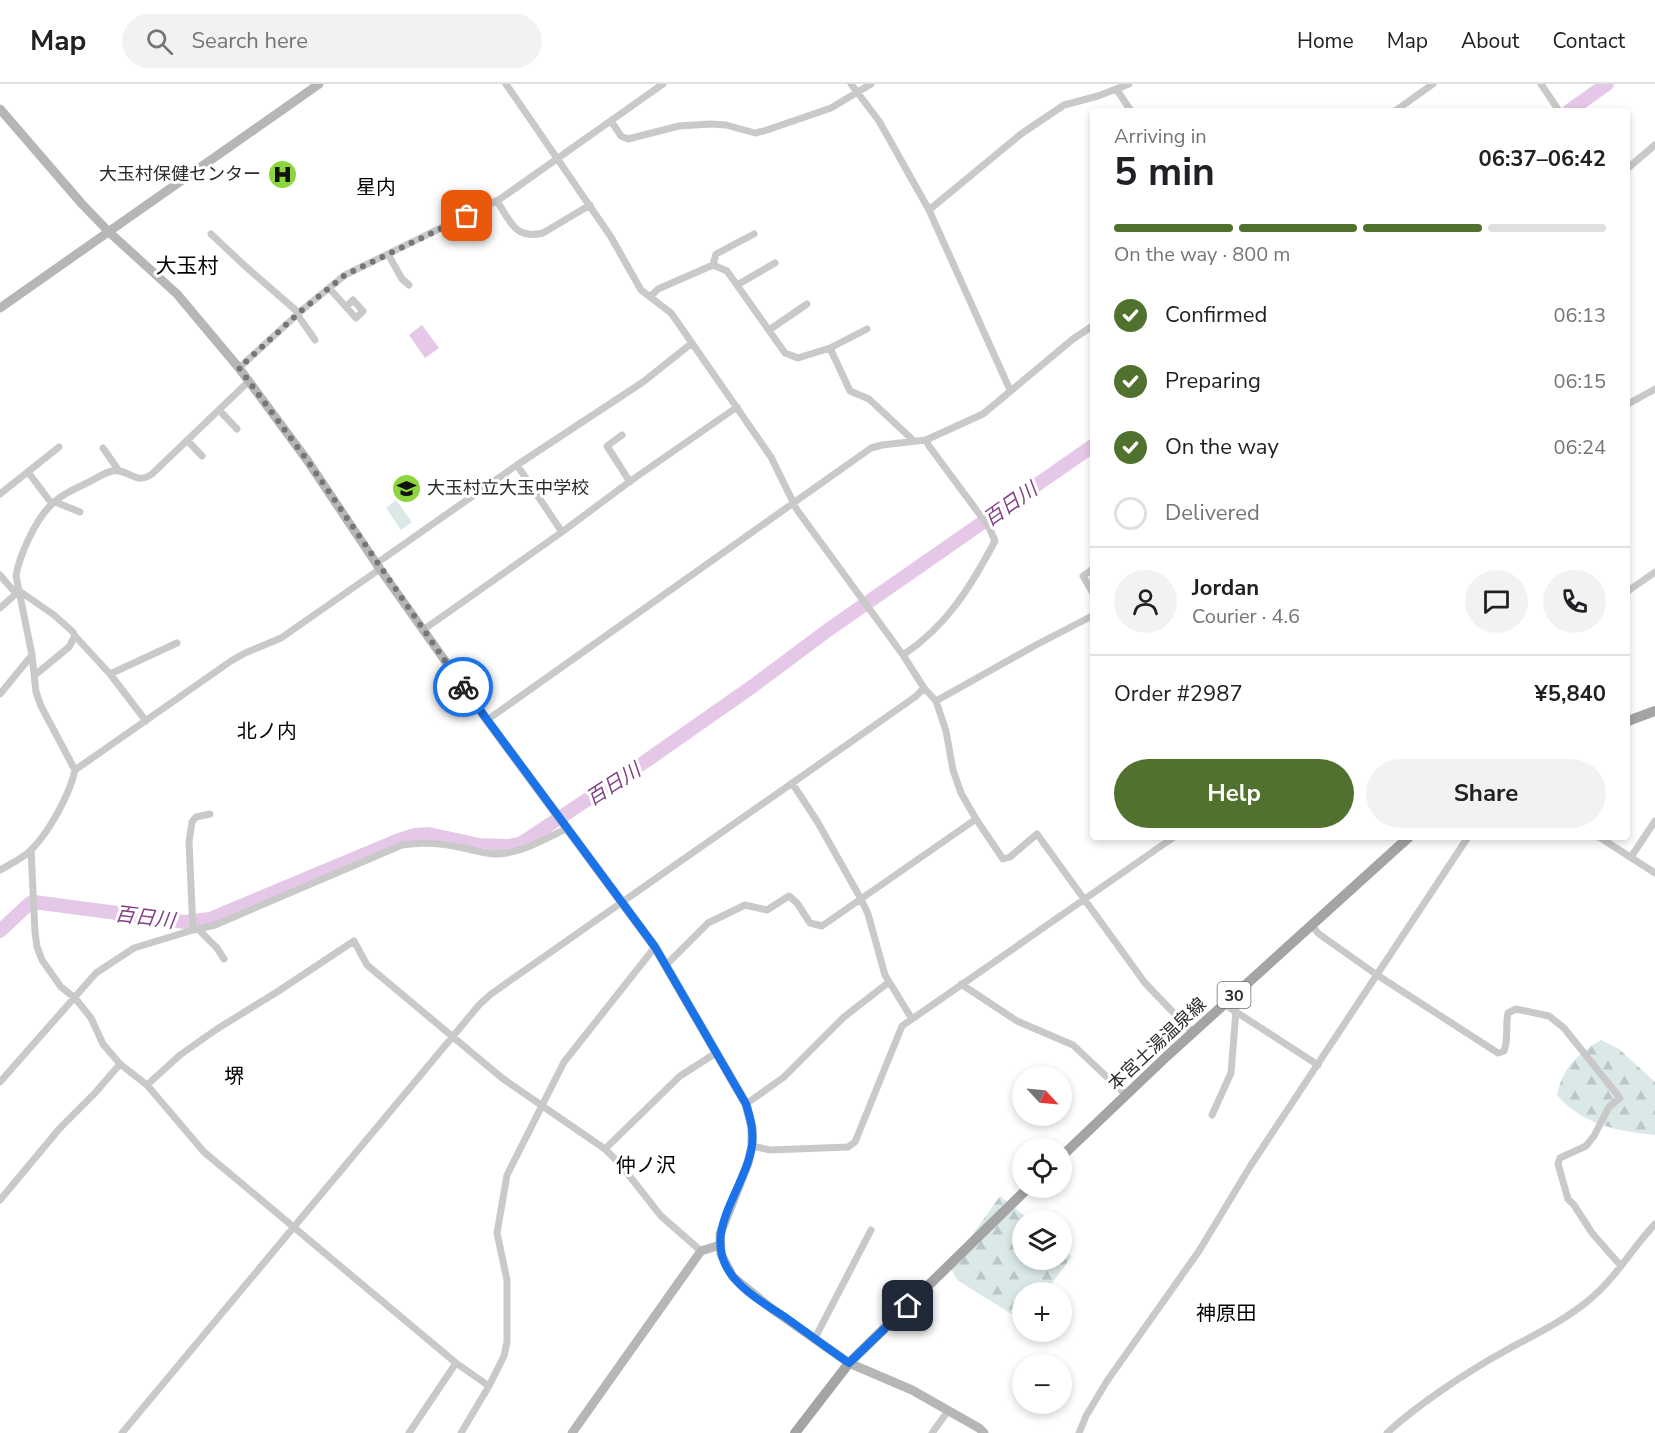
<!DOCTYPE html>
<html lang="en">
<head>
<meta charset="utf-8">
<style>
	body { margin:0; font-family:"Nunito Sans","Noto Sans JP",sans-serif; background:#f2f2f2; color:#202124; height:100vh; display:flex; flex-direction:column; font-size:22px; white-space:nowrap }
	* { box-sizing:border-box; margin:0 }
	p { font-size:20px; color:#757577 }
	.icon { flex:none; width:33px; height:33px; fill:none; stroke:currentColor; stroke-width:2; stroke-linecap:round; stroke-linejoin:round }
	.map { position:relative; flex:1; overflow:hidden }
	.panel { position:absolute; left:1090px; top:24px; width:540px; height:732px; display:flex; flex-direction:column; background:#fff; border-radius:6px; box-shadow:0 3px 9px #0003 }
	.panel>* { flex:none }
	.needle { width:39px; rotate:116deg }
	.fabs { position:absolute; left:1012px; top:982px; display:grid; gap:12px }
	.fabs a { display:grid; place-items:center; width:60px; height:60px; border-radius:50%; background:#fff; box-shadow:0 3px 9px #0003; font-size:30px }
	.pin { position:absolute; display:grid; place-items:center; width:51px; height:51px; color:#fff; margin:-26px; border-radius:12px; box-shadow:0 3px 9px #0006 }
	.courier { position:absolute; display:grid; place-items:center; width:60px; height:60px; margin:-30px; border:4px solid #1a73e8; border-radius:50%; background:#fff; color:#222; box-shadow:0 2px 8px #0007 }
	.summary em { font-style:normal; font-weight:700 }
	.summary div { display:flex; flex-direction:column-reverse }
	.summary { display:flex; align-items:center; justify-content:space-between; height:102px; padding:0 24px }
	h1 { font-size:39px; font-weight:700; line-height:45px }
	.bar { display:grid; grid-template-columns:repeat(4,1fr); gap:9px 6px; align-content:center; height:72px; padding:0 24px }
	.bar i { height:8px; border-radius:4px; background:#e0e0e0 }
	.bar .on { background:#51722f }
	.bar p { grid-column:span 4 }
	.line { display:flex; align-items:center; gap:15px; padding:0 24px; border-top:2px solid #e0e0e0 }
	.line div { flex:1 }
	.round { display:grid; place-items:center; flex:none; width:63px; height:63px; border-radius:32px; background:#f2f2f2 }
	ol { padding:0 24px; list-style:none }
	li { display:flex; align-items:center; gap:18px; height:66px }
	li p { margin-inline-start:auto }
	li .icon { padding:6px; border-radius:50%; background:#51722f; color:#fff; stroke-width:4 }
	li:last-child { color:#757577 }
	li i { width:33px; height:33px; border:3px solid #e0e0e0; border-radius:50% }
	.cta { display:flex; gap:12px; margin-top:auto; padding:12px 24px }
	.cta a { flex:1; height:69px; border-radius:36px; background:#51722f; color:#fff; font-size:24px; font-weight:700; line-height:69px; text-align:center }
	.cta a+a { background:#f2f2f2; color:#202124 }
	header { display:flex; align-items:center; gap:36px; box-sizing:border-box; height:84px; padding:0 30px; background:#fff; border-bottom:2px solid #e0e0e0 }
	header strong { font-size:28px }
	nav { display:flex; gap:33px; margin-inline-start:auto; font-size:21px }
	.search { width:420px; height:54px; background:#f2f2f2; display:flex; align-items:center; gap:15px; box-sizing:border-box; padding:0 21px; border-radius:33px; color:#757577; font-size:22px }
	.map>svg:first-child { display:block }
	.forest { fill:url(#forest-firs) }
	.pitch { fill:#dae8e8 }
	.water { fill:#e5c8e7 }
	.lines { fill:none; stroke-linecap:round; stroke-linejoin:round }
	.river { stroke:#e5c8e7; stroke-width:14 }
	.street { stroke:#c9c9c9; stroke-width:7 }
	.secondary { stroke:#b6b6b6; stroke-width:9 }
	.primary { stroke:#a4a4a4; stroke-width:10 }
	.done { stroke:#767676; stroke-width:6; stroke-dasharray:0 10.8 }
	.route { stroke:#1a73e8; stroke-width:8 }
	.labels { text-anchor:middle; stroke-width:6; stroke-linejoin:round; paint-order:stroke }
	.shield { fill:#fff; stroke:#6b6b6b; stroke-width:1.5 }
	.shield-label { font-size:16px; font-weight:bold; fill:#2c2c2c }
	.poi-label { font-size:18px; fill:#2c2c2c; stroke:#fff; text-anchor:end }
	.street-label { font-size:18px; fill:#2c2c2c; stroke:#fff }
	.neighbourhood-label { font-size:20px; fill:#000; stroke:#fff }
	.water-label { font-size:20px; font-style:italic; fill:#814286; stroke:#fff }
	.quarter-label { font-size:21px; fill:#000; stroke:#fff }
</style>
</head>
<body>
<header>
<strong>Map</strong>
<div class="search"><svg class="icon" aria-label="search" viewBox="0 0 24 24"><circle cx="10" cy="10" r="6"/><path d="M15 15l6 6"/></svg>Search here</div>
<nav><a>Home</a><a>Map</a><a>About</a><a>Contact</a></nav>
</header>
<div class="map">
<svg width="1655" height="1349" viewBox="0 0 1655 1349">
	<defs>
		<pattern id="forest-firs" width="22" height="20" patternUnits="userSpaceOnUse" patternTransform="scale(1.5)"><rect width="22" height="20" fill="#dae8e8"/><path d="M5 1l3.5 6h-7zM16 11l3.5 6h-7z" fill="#bbc7c7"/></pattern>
	</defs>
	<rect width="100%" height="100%" fill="#fff"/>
	<path class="forest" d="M 1601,956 L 1619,965 L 1655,998 L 1655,1051 C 1617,1047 1583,1041 1557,1011 C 1562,985 1578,969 1601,956 Z
		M 1000,1112 L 1031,1137 L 1023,1137 L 1023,1176 L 1062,1176 L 1062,1164 L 1071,1173 L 1045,1209 L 1023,1209 L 1023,1232 L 1013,1231 L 957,1196 L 950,1182 Z"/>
	<path class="pitch" d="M 396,416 L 412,438 L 401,446 L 386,424 Z"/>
	<path class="water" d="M 422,241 L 439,264 L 425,274 L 409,251 Z"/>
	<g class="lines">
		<path class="river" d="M 1569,27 L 1607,0
			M 0,847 L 30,819 L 34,818 L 185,838 L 210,835 L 399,756 L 415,751 L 429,750 L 479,761 L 509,762 L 520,760 L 646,677 L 753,602 L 828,546 L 1094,361"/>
		<path class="street" d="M 506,0 L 611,153 L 641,206 L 671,229 L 685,249 L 771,373 L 797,426 L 903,571 L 924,604 L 936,617 L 946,647 L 953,686 L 961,709 L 976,735 L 1003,775 L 1010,773 L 1037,750 L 1145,899 L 1193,949
			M 851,0 L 879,37 L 929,126 L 1010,306
			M 1541,0 L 1559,27
			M 1117,6 L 1131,27
			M 1395,27 L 1433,0
			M 611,37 L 621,52 L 628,55 L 679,42 L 711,40 L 726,41 L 755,49 L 764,47 L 831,24 L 871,0
			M 1628,84 L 1655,61
			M 497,117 C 510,137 515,156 543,149 L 590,121
			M 929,126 L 1021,50 L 1064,21 L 1098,12 L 1129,0
			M 211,150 L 245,182 L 299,229
			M 388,170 L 402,195 L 409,201
			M 713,181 L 716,170 L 754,150
			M 737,201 L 775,179
			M 329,204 L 356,234 L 363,227 L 353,216 L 346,223
			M 651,212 L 658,205 L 713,181 L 727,187 L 785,269 L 798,274 L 830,264 L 850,307 L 869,315 L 914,357
			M 297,230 L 315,256
			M 769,246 L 807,220
			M 830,264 L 867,245
			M 239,284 L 301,227 L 345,191 L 500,115 L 663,0
			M 1628,320 L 1655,305
			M 219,326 L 237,345
			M 622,351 L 607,362 L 630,398
			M 187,356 L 202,372
			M 103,364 L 119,387
			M 28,388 L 52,420
			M 0,410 L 59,363
			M 55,418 L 80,428
			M 562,448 L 629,398 L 737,323
			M 377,479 L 517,381 L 643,298 L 692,259
			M 1094,484 L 1083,492 L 1094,511
			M 0,491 L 12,505 L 18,508
			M 18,506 L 54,531 L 73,548 L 75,552 L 69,563 L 35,591
			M 1628,507 L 1655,488
			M 0,524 L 18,508
			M 423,546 L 562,448 L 517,381
			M 75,552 L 110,590 L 146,637
			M 903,571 C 947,542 971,502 995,457 L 989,443 L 929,362 L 926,356
			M 110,590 L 177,559
			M 0,610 L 32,571
			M 936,617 L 1036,561 L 1094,531
			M 487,636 L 871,364 L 882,361 L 926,356 L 983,330 L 1073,255 L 1094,241
			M 75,686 L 231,577 L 245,569 L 281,554 L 380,485
			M 792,699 L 817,737 L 861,815 L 868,830 L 885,891 L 912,935
			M 1599,753 L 1655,789
			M 31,766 L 35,848 L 37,863 L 42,876 L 61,903 L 75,914 L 91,934 L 103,960 L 120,980 L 147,1001 L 204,1068 L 456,1279 L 489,1302
			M 1631,773 L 1655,737
			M 0,786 C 10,780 24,774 32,765 C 49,748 70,710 75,686 L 41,622 L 36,608 L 32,571 L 16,492 C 19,472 36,435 51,421 C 61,411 74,405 87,399 C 95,395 104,389 112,387 C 129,384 135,402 152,390 L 248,298
			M 1312,842 L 1319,850 L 1377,891 L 1498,969 L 1504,967 C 1509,954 1505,942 1508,929 L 1516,925 L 1549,932 L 1564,944 L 1620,1014 L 1609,1023 L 1594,1052 L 1586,1062 L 1560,1074 L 1558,1080 L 1568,1115 L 1574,1121 L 1592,1149 L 1621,1182
			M 193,846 L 189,758 L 192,738 L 196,733 L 210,730
			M 199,846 L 217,864 L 224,875
			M 666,881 L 708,839 L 745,821 L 767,826 L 789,812 L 797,819 L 810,839 L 822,842 L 976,735
			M 961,900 L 1017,937 L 1073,961 L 1126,1011
			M 1226,919 L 1230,924 L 1318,981
			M 0,998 L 96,889 L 134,864 L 193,846 L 215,841 L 402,761 C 425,757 445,760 468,765 C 477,767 486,770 495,770 C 521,770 544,755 566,745
			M 147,1001 L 180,971 L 217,945 L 277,908 L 354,857 L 367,881 L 502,994 L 605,1065 L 620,1080 L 661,1132 L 701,1167
			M 746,1020 L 784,993 L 844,933 L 889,898
			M 1212,1031 L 1231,989 L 1236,927
			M 752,1062 L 770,1066 L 848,1063 L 855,1058 L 902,942 L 1174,753
			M 605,1065 L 680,992 L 716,969
			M 0,1116 L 60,1044 L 95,1009 L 120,980
			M 815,1254 L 871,1146
			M 122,1349 L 479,921 L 491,910 L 915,613 L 924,604
			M 409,1349 L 456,1279
			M 461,1349 L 489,1302 L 504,1272 L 507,1258 L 507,1196 L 497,1149 L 507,1091 L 564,978 L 655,863
			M 932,1349 L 948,1327
			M 1079,1349 L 1086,1332 L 1107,1297 L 1199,1167 L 1251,1081 L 1468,753
			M 1387,1349 C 1417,1321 1467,1288 1503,1268 C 1532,1252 1564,1237 1589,1216 C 1616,1194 1632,1164 1655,1140"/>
		<path class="secondary" d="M 0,25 L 82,120 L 109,148 L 177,210 L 239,284 L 307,376 L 380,485 L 487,636 L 655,863 L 746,1020 L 752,1043 L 752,1062 L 748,1079 L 720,1150 L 721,1170 L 733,1193 L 772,1225 L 849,1279 L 912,1306 L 979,1344 L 984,1349
			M 0,224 L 319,0
			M 572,1349 L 701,1167 L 720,1161"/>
		<path class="primary" d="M 1628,637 L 1655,627
			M 1062,1072 L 1167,972 L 1409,753
			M 795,1349 L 849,1279 L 1028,1104"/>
	</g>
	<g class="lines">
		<path class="done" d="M 463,603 L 307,376 L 239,284 L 301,227 L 345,191 L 467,132"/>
		<path class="route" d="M 463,603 L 655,863 L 746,1020 C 750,1033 754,1047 752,1061 C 746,1106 697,1151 734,1194 C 747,1210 768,1222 785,1233 C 806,1248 827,1264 849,1279 L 908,1222"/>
	</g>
	<defs>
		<symbol id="hospital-disc" viewBox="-11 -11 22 22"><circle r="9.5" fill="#8dd53c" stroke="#fff"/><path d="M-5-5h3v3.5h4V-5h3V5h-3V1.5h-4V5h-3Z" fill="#111"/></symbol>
		<symbol id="school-disc" viewBox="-11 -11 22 22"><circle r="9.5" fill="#8dd53c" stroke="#fff"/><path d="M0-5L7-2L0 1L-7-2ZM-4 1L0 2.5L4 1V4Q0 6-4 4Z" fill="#111"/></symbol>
	</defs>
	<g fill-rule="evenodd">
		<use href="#hospital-disc" x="266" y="74" width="33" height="33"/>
		<use href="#school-disc" x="390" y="388" width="33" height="33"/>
	</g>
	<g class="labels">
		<rect class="shield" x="1217.5" y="898" width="33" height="26" rx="4.5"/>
		<g class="shield-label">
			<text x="1234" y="917">30</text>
		</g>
		<g class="poi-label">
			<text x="261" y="96">大玉村保健センター</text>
			<text x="427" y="410" text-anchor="start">大玉村立大玉中学校</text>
		</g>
		<g class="street-label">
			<text transform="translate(1157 960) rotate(-43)" y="6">本宮土湯温泉線</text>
		</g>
		<g class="neighbourhood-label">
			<text x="376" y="110">星内</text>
			<text x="267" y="654">北ノ内</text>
			<text x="234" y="999">堺</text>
			<text x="646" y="1088">仲ノ沢</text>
			<text x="1226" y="1236">神原田</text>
		</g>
		<g class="water-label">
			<text transform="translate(1010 420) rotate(-35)" y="7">百日川</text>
			<text transform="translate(613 700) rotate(-33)" y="7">百日川</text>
			<text transform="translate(145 833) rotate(7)" y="7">百日川</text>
		</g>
		<g class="quarter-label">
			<text x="187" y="189">大玉村</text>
		</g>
	</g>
</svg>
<div class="fabs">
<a><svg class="needle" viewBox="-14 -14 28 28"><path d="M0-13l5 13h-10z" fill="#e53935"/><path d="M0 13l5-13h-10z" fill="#757577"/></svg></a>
<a><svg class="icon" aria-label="locate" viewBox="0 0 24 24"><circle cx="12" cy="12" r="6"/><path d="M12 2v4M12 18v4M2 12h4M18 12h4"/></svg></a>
<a><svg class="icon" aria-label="layers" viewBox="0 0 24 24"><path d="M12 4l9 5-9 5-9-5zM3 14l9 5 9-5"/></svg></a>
<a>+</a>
<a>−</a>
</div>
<div class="pin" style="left:467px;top:132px;background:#ea580c"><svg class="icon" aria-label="bag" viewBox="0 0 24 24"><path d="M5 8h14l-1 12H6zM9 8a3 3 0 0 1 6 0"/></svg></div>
<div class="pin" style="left:908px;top:1222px;background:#1f2937"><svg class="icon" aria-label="home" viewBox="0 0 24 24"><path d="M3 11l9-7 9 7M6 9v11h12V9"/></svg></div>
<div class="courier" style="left:463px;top:603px"><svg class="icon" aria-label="bike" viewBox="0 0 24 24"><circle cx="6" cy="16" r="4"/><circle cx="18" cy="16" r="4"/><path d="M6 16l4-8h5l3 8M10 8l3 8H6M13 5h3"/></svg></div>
<section class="panel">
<div class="summary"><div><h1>5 min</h1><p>Arriving in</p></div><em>06:37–06:42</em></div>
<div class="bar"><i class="on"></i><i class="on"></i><i class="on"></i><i></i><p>On the way · 800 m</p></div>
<ol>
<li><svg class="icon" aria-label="check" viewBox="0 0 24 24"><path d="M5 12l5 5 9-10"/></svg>Confirmed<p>06:13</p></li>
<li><svg class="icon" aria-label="check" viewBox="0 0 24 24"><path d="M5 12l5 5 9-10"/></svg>Preparing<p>06:15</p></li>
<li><svg class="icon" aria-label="check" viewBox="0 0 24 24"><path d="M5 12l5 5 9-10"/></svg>On the way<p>06:24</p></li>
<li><i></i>Delivered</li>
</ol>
<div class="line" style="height:108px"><a class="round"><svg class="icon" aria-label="person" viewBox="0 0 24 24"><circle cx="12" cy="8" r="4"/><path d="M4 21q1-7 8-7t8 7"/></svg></a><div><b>Jordan</b><p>Courier · 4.6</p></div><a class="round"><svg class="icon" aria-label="chat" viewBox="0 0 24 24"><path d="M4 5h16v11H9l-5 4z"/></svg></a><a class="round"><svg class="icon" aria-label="phone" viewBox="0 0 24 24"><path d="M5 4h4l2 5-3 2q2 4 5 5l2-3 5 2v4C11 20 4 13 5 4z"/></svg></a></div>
<div class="line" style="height:78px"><div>Order #2987</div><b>¥5,840</b></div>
<div class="cta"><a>Help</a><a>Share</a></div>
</section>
</div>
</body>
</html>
